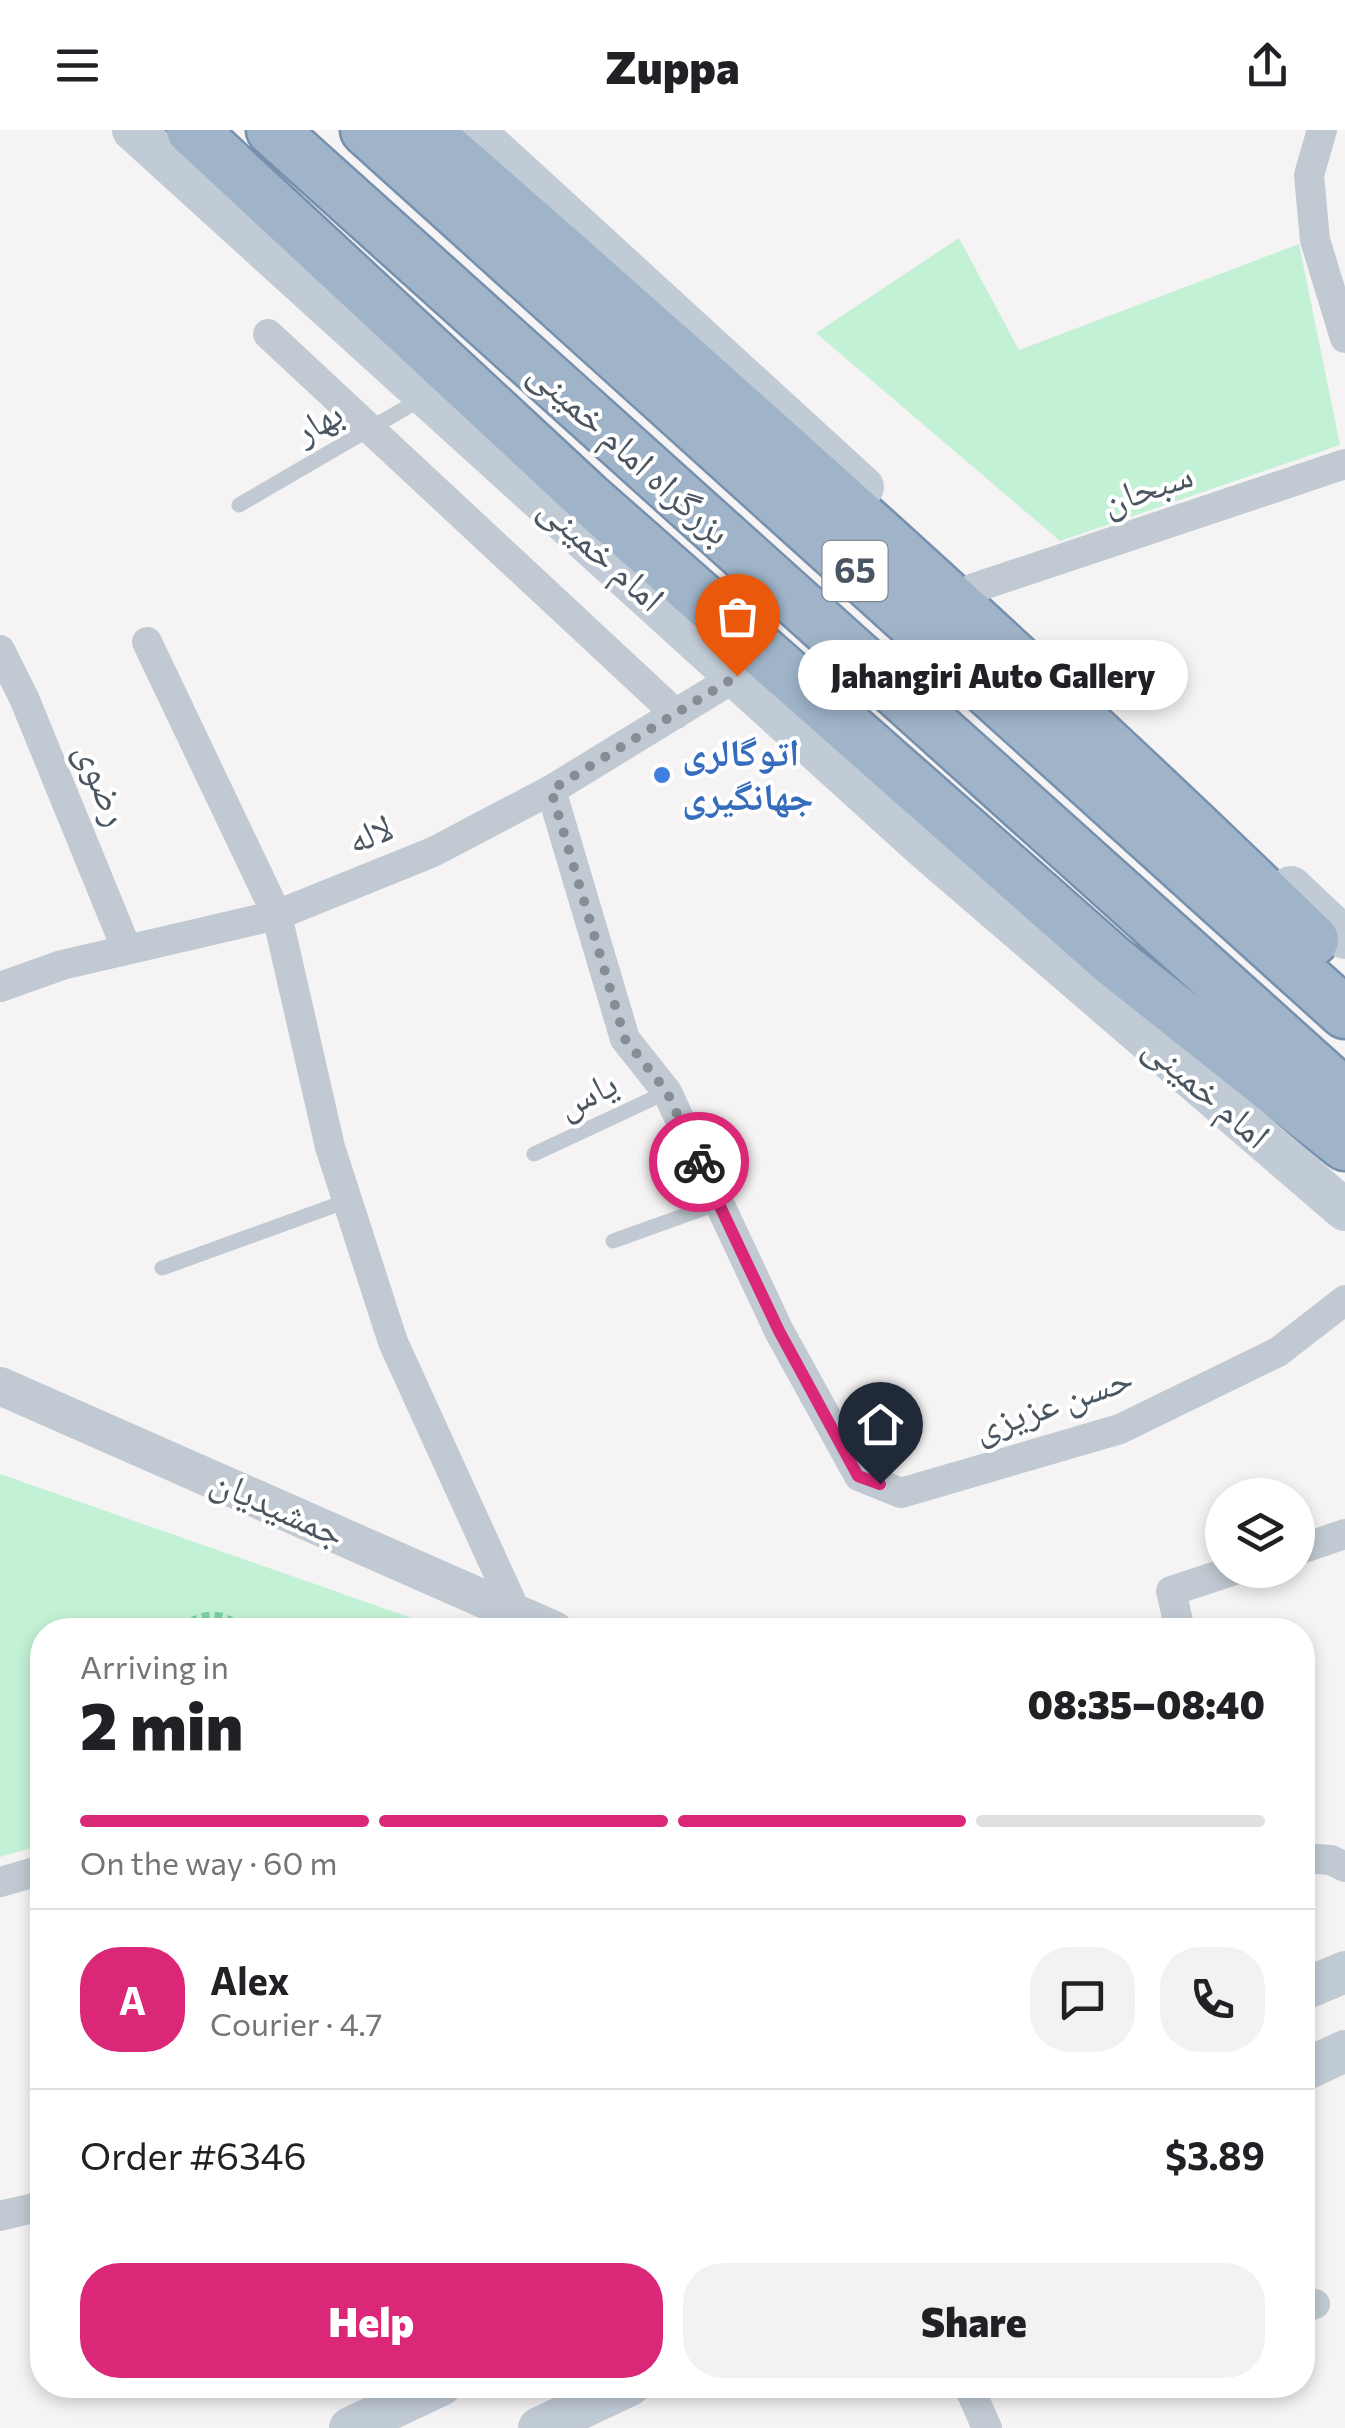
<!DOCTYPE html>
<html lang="en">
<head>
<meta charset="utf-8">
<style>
	body { margin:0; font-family:Commissioner,"Noto Naskh Arabic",sans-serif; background:#f2f2f2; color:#202124; height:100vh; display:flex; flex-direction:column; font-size:38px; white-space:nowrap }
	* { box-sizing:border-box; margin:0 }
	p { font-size:32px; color:#757577 }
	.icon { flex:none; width:55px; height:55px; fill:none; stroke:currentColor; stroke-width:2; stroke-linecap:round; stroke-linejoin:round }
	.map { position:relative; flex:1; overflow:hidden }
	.panel { position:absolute; left:30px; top:1488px; width:1285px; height:780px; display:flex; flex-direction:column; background:#fff; border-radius:40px; box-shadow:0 5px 15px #0003 }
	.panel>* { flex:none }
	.buttons { position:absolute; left:1205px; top:1348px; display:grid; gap:20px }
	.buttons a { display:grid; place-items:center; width:110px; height:110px; border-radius:50%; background:#fff; box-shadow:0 5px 15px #0003; font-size:50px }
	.pin { position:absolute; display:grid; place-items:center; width:85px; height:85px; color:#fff; margin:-102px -42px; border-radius:50% 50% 50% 0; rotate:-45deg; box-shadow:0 0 10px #0007 }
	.pin .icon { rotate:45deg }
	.courier { position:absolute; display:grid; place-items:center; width:100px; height:100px; margin:-50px; border:8px solid #db2777; border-radius:50%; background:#fff; color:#222; box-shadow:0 2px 12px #0007 }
	.bubble { position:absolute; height:70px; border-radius:35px; background:#fff; box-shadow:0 5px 15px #0003; font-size:32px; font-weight:800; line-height:70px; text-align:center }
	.headline em { font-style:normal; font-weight:800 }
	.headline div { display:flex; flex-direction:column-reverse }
	.headline { display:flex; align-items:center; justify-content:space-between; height:170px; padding:0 50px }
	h1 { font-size:65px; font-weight:800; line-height:75px }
	.bar { display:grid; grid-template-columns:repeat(4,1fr); gap:15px 10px; align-content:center; height:120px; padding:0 50px }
	.bar i { height:12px; border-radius:8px; background:#e0e0e0 }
	.bar .active { background:#db2777 }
	.bar p { grid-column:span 4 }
	.line { display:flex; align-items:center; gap:25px; padding:0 50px; border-top:2px solid #e0e0e0 }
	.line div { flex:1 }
	.round { display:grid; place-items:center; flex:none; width:105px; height:105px; border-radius:40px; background:#f2f2f2 }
	.button { display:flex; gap:20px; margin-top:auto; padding:20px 50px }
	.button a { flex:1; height:115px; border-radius:40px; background:#db2777; color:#fff; font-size:40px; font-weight:800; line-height:115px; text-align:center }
	.button a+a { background:#f2f2f2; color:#202124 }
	header { display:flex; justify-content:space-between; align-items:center; height:130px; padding:0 50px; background:#fff; font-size:45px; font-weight:800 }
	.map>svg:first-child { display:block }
	.green { fill:#c3f1d5 }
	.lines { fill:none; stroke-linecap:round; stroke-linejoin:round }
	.trunk-casing { stroke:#7690ad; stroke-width:55 }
	.path { stroke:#7ad0a6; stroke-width:6; stroke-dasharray:8 5; stroke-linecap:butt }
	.service { stroke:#c1cad2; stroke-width:15 }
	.minor { stroke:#c1cad2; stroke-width:30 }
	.tertiary { stroke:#c1cad2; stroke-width:38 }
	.secondary { stroke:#c1cbd6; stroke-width:42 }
	.trunk { stroke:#9fb4c9; stroke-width:50 }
	.done { stroke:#868d94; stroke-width:10; stroke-dasharray:0 18 }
	.route { stroke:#db2777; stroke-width:12 }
	.shop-dot { fill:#3f7fe0; stroke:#fff; stroke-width:4 }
	.labels { text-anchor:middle; stroke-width:8; stroke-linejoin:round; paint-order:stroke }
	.shield { fill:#fff; stroke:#808990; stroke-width:2.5 }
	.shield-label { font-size:35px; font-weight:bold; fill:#4a5661 }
	.street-label { font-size:38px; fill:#4a5661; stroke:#fff }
	.shop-label { font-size:38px; font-weight:bold; fill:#366cbe; stroke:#fff; text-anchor:start }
</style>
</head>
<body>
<header><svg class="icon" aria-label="menu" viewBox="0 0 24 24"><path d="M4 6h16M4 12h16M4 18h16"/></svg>Zuppa<svg class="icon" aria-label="share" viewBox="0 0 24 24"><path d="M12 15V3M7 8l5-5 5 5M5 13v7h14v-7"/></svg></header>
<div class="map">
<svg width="1345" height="2298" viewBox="0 0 1345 2298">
	<rect width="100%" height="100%" fill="#f5f3f3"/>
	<path class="green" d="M 959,108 L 1019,220 L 1299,114 L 1340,315 L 1060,411 L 816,203 Z
		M 0,1344 L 446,1500 L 42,1500 L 42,1715 L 0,1727 Z"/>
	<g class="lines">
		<defs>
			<path id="trunk" d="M 192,0 L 587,367 L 1113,831 L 1345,1015
				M 272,0 L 1345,965
				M 366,0 L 1345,883
				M 424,0 C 726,264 1025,530 1313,810"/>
		</defs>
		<use href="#trunk" class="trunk-casing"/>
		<path class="path" d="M 180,1500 C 199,1480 225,1479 244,1500"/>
		<path class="service" d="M 239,375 L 421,269
			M 534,1024 L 667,962
			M 613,1111 L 719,1073
			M 162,1138 L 347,1071"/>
		<path class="minor" d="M 1322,0 L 1309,45 L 1315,110 L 1345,208
			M 268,204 L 676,584
			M 974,458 L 1345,334
			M 147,512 L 277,785 L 330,1017 L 393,1212 L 516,1482
			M 0,520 L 24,568 L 127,820
			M 551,660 L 625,909 L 667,962 L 779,1201 L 859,1346 L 901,1363 L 1120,1299 L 1278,1222 L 1345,1170
			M 0,857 L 62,835 L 277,785 L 433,722 L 551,660 L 737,546
			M 1298,1420 L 1345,1404
			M 1180,1500 L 1171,1461 L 1235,1440
			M 1302,1728 L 1331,1730 L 1345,1737
			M 0,1752 L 42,1740
			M 0,2086 L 42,2076
			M 1302,2179 L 1315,2174
			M 968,2255 L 987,2298"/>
		<path class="tertiary" d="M 0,1256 L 554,1500"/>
		<path class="secondary" d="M 133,0 L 922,716 L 1345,1080
			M 473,0 L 863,357
			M 1291,757 L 1345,808
			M 1302,1860 L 1345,1842
			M 1302,1941 L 1345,1921
			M 350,2298 L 441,2255
			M 539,2298 L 630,2255"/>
		<use href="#trunk" class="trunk"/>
	</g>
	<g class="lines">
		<path class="done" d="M 699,1032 L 667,962 L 625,909 L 551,660 L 737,546"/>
		<path class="route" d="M 699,1032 L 779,1201 L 858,1346 L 880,1354"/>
	</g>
	<circle class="shop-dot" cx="662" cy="645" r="10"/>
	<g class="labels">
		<rect class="shield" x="822.5" y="411" width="65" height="60" rx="8"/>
		<g class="shield-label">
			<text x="855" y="453">65</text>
		</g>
		<g class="street-label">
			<text transform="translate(318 292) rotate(-30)" y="13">بهار</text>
			<text transform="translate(630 322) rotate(42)" y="13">بزرگراه امام خمینی</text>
			<text transform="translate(1147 358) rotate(-19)" y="13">سبحان</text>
			<text transform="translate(602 423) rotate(42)" y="13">امام خمینی</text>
			<text transform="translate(103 654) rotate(68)" y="13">رضوی</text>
			<text transform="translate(370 704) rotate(-22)" y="13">لاله</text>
			<text transform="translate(1207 961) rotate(41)" y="13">امام خمینی</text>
			<text transform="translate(587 964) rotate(-25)" y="13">یاس</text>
			<text transform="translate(1053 1273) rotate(-19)" y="13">حسن عزیزی</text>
			<text transform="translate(278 1377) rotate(24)" y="13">جمشیدیان</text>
		</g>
		<g class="shop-label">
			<text x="682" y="636">اتوگالری<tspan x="682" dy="44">جهانگیری</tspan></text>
		</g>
	</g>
</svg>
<div class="buttons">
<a><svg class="icon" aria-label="layers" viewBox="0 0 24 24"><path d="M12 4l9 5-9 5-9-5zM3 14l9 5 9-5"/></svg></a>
</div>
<div class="pin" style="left:737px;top:546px;background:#ea580c"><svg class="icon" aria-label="bag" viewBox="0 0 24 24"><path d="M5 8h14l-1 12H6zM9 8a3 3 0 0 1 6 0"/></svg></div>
<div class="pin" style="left:880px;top:1354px;background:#1f2937"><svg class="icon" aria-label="home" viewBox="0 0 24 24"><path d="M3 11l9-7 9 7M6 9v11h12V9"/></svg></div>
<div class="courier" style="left:699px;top:1032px"><svg class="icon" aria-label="bike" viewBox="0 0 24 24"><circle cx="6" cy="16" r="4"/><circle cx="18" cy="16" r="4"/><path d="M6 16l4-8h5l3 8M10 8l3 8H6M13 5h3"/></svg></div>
<div class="bubble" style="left:798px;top:510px;width:390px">Jahangiri Auto Gallery</div>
<section class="panel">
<div class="headline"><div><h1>2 min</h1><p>Arriving in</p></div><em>08:35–08:40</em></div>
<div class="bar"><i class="active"></i><i class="active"></i><i class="active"></i><i></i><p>On the way · 60 m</p></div>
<div class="line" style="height:180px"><b class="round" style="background:#db2777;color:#fff">A</b><div><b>Alex</b><p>Courier · 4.7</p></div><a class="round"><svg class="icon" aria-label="chat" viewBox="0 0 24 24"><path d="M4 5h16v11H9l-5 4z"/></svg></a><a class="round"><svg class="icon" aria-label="phone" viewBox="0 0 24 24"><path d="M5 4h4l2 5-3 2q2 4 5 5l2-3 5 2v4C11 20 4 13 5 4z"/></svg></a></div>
<div class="line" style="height:130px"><div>Order #6346</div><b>$3.89</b></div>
<div class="button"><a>Help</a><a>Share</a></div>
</section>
</div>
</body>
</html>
